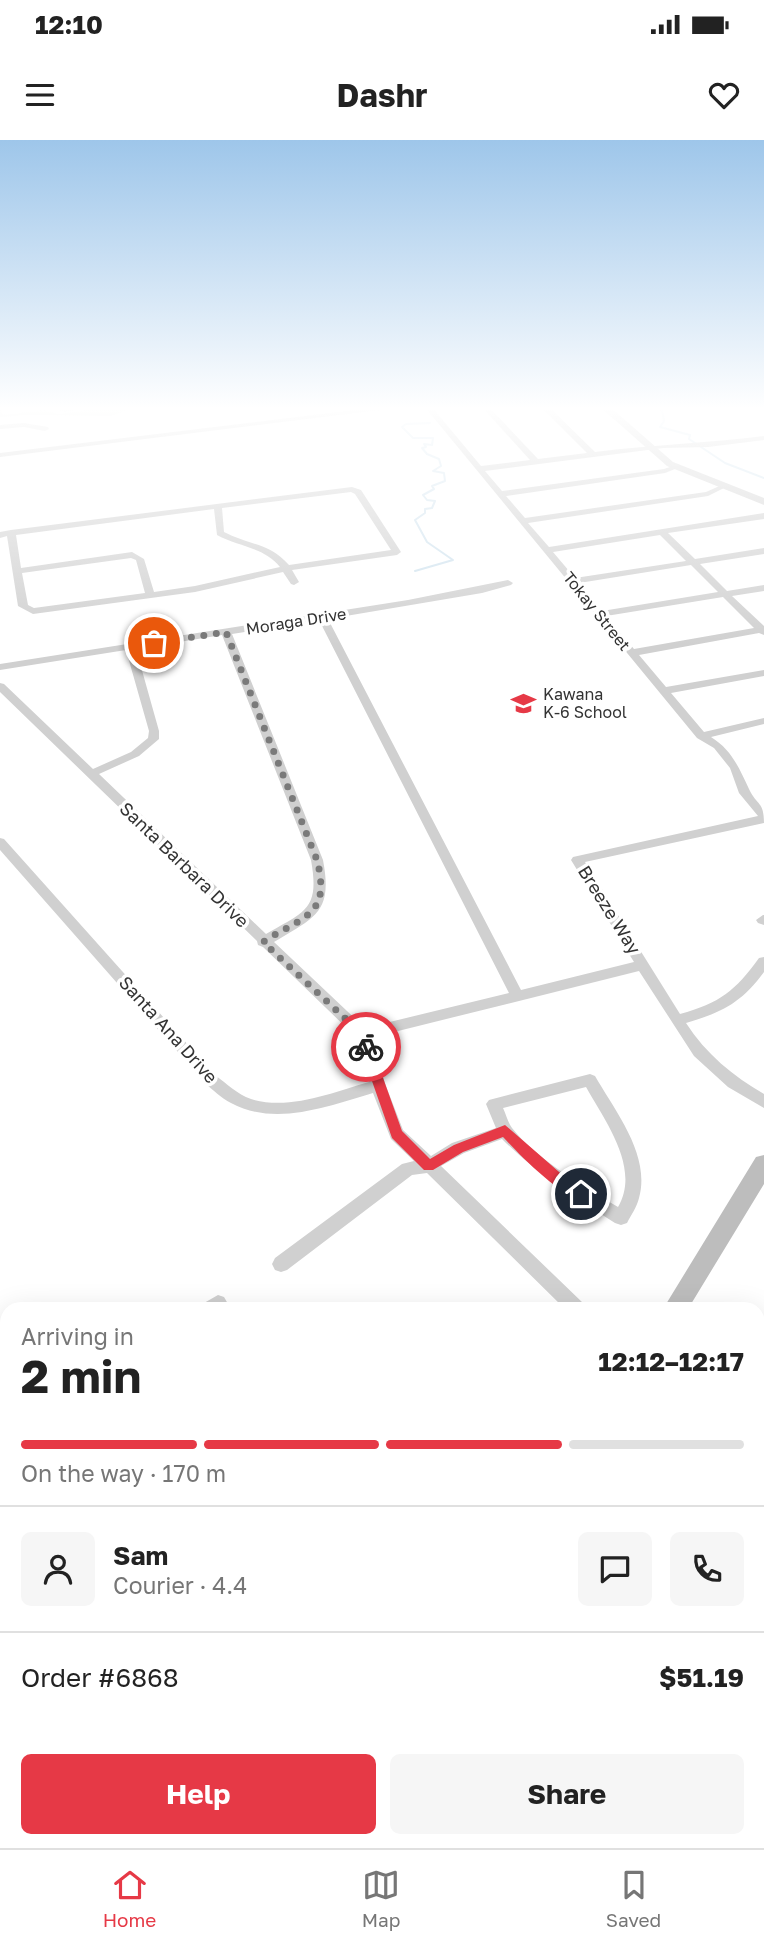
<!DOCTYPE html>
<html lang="en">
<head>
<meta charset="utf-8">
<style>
	body { margin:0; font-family:"Golos Text",sans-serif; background:#f6f6f6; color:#222; height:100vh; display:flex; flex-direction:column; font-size:26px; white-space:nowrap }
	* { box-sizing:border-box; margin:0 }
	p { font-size:23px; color:#767676 }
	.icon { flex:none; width:38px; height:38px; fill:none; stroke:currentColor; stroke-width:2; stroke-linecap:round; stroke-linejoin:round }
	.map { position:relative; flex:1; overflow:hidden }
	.details { position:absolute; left:0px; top:1162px; width:765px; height:546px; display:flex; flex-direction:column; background:#fff; border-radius:21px 21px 0 0; box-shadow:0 7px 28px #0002 }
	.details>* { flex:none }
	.pin { position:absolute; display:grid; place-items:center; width:60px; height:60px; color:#fff; margin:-30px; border:4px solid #fff; border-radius:50%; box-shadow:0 2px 7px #0007 }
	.courier { position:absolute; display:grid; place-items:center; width:70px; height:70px; margin:-35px; border:5px solid #e63946; border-radius:50%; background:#fff; color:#222; box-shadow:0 2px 9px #0007 }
	.head em { font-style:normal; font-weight:700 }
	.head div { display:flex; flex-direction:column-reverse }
	.head { display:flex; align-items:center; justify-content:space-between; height:119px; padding:0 21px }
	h1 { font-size:46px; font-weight:700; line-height:52px }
	.bar { display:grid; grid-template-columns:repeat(4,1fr); gap:10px 7px; align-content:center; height:84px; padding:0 21px }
	.bar i { height:9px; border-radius:5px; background:#e0e0e0 }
	.bar .on { background:#e63946 }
	.bar p { grid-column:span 4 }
	.line { display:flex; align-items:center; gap:18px; padding:0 21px; border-top:2px solid #e0e0e0 }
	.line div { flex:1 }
	.round { display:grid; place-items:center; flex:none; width:74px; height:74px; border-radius:10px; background:#f6f6f6 }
	.cta { display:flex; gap:14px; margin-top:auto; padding:14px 21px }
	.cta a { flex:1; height:80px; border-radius:10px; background:#e63946; color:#fff; font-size:28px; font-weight:700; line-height:80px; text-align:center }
	.cta a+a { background:#f6f6f6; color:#222 }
	.status { display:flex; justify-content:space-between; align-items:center; height:49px; padding:0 35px; background:#fff; direction:ltr }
	.status svg { height:19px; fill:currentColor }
	header { display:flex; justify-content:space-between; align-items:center; height:91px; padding:0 21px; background:#fff; font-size:32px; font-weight:700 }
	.dock { display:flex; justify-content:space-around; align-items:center; height:98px; border-top:2px solid #e0e0e0; background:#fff; font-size:19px; color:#767676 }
	.dock a { display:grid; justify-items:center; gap:4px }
	.dock .on { color:#e63946 }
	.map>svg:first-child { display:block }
	.green { fill:#e6ecdf }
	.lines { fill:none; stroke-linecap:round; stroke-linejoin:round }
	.stream { stroke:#cfe2ee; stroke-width:2 }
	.minor { fill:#d0d0d0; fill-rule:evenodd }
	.tertiary { fill:#d0d0d0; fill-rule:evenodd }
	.secondary { fill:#bdbdbd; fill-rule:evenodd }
	.route { fill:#e63946 }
	.done { stroke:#7a7a7a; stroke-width:7; stroke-dasharray:0 12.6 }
	.labels { text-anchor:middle; stroke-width:7; stroke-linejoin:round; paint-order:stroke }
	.far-street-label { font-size:16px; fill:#333; stroke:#fff }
	.far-poi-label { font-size:16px; fill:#333; stroke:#fff; text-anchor:start }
	.street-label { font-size:18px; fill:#333; stroke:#fff }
</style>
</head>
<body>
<div class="status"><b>12:10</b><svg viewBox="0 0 49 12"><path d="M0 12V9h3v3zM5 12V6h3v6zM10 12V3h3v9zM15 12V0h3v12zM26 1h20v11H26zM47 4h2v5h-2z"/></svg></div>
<header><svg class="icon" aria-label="menu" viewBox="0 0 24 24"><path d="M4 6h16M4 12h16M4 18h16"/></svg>Dashr<svg class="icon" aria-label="heart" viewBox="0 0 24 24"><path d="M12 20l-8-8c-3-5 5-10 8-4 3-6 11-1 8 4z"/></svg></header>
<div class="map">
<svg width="764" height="1708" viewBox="0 0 764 1708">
	<rect width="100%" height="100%" fill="#fff"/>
	<path class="green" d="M 117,266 L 140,266 L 111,276 L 26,275 L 0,277 L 0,267 L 3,275 L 45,270 L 58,274 Z"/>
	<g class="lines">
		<path class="stream" d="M 651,266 L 662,270 L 664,281 L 660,287 L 690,295 L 689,299 L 725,323 L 764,338
			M 415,431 L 453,420 L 427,402 L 415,380 L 425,373 L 425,369 L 432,368 L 435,361 L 427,360 L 423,355 L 434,349 L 432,346 L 445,341 L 444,333 L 433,331 L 441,326 L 439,319 L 427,314 L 422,308 L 426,307 L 424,304 L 432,305 L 433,298 L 413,298 L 402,287 L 406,284 L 430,283"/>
		<path class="minor" d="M 51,266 L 99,266 L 65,272 Z
			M 387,266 L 412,266 L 0,317 L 0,313 Z
			M 424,266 L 431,266 L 481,326 L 530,320 L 481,266 L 488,266 L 538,319 L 587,313 L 540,266 L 548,266 L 595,312 C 651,305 708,303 764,296 L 764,300 L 708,307 L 663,308 L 485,331 L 502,351 L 664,329 L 676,325 L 680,327 L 665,333 L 506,356 L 525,378 L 706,352 L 724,344 L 728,346 L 708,356 L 528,383 L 549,407 L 764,373 L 764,379 L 668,393 L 695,419 L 764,408 L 764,414 L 700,424 L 727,451 L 764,445 L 764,451 L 732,456 L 764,486 L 764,495 L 759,493 L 639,515 L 666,547 L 764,530 L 764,536 L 671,553 L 704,592 L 764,578 L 764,584 L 711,597 C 732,610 739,628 749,649 C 757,666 764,661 764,683 L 585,722 L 680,874 C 720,863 735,851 759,818 L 764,817 L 764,832 C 741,863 723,872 686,883 C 706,914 733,936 764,954 L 764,968 L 728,947 L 694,916 L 639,831 L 370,898 L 386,946 L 403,990 L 431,1016 L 452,1003 L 496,988 L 486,964 L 489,960 L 590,934 L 595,936 C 615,971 651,1015 639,1058 C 637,1067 631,1075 627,1083 L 621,1085 L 615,1083 C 575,1058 536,1033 502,999 L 464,1013 L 441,1026 L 583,1163 L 586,1169 L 565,1169 L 427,1033 L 412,1035 L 287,1130 L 281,1132 L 275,1130 L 272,1124 L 275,1118 L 402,1024 L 414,1021 L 391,999 L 373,953 C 328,966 276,987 231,963 C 221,958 213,950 205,943 L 0,710 L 0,698 L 4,699 L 215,935 C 227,944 237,954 251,959 C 289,971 334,952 369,942 L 356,897 L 263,807 L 258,805 L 257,801 L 0,552 L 0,543 L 4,544 L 93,629 L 131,612 L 148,598 L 149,591 L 126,510 L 0,530 L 0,524 L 408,460 L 508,440 L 513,443 L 511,445 L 482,453 L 328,479 L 521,850 L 634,822 L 571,720 L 573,717 L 758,676 L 739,653 L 730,628 L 714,608 L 697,598 ZM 660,395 L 686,421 L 575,438 L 553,412 ZM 691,425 L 718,452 L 602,471 L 579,443 ZM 723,457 L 754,488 L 634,509 L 606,476 ZM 319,480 L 509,853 L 365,888 L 274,802 C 315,777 333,773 323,720 L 232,494 ZM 222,495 L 311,720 C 320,770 305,771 266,794 L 99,634 L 139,616 L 159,599 L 159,591 L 136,509 ZM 586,947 C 605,981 641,1028 618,1067 C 586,1048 535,1018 512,988 C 508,983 506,974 503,968 Z
			M 24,283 L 48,287 L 49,289 L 45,291 L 24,287 L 0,289 L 0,285 Z
			M 352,347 L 361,350 L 401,412 L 397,415 L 292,430 L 299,442 L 294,445 L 291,444 L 283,432 L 195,452 L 33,474 L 18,466 L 7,396 L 0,398 L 0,392 L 11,390 ZM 351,352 L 355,354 L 391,410 L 289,425 C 270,403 249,405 224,392 L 222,368 ZM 214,369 L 217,395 C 239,407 264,407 280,427 L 195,446 L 154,452 L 144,419 L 132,412 L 21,428 L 16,395 ZM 131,418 L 136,420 L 145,453 L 34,468 L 28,465 L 22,433 Z
			M 763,775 L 764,775 L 764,785 L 758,783 L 756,780 Z
			M 218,1155 L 224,1157 L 231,1169 L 201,1169 L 204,1163 Z
			M 267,1701 L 291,1701 L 294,1708 L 270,1708 Z"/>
		<path class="tertiary" d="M 599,266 L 609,266 L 673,322 L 764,358 L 764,365 L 667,326 Z
			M 0,1230 L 7,1233 L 7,1265 L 0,1262 Z"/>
		<path class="secondary" d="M 764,1015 L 764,1044 L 688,1169 L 663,1169 L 756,1017 Z
			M 758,1663 L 764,1665 L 764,1702 L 758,1700 Z
			M 194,1701 L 231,1701 L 228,1708 L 192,1708 Z"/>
	</g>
	<linearGradient id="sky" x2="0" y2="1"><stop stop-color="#9ec6ea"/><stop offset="0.53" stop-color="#fff"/><stop offset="1" stop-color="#fff" stop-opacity="0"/></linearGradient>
	<rect width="764" height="506" fill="url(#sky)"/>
	<path class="route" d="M 366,902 L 372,907 L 402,991 L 430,1019 L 454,1005 L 505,985 L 566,1038 L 586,1050 L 586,1058 C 566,1064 517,1012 503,997 L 463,1012 L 433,1030 L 424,1030 L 392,998 L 360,907 Z"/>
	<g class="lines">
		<path class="done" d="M 154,503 L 226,492 L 317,720 C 331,776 305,775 263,802 L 362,894 L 366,907"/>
	</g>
	<defs>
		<symbol id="school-bare" viewBox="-9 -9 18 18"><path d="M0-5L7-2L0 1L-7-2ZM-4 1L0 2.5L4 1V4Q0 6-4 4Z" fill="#e63946" stroke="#fff" stroke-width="2.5" paint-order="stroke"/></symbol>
	</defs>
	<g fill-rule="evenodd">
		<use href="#school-bare" x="506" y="546" width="35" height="35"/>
	</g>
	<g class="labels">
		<g class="far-street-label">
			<text transform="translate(597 471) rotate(51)" y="6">Tokay Street</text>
			<text transform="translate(296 481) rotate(-9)" y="6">Moraga Drive</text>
		</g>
		<g class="far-poi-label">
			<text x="543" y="560">Kawana<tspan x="543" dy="18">K-6 School</tspan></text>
		</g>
		<g class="street-label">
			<text transform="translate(184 725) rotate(44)" y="6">Santa Barbara Drive</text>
			<text transform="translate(609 770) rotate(58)" y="6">Breeze Way</text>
			<text transform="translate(168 890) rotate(48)" y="6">Santa Ana Drive</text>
		</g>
	</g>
</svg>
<div class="pin" style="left:154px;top:503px;background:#ea580c"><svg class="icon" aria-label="bag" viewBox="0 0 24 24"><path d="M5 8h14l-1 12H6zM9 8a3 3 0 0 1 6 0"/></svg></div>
<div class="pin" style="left:581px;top:1054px;background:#1f2937"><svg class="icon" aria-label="home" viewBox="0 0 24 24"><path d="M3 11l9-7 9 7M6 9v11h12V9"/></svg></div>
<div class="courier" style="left:366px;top:907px"><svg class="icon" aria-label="bike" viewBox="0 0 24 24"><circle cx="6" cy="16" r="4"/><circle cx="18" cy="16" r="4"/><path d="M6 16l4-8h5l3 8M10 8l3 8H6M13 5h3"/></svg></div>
<section class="details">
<div class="head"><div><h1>2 min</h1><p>Arriving in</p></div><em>12:12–12:17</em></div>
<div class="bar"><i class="on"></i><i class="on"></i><i class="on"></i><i></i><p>On the way · 170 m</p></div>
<div class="line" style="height:126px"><a class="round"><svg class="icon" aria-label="person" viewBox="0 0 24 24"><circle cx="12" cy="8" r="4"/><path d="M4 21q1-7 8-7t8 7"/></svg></a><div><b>Sam</b><p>Courier · 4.4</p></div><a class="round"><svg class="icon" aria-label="chat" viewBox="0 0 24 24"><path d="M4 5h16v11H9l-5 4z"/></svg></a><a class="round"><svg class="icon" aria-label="phone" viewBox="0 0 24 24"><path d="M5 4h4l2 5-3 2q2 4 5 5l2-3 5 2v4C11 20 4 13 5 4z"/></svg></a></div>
<div class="line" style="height:91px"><div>Order #6868</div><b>$51.19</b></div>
<div class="cta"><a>Help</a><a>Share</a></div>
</section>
</div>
<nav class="dock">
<a class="on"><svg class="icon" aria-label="home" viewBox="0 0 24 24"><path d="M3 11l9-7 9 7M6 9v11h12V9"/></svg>Home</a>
<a><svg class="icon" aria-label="map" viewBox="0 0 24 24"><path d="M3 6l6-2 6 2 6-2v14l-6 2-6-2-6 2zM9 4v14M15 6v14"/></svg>Map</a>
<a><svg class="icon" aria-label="saved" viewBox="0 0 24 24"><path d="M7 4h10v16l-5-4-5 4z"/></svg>Saved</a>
</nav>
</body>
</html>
